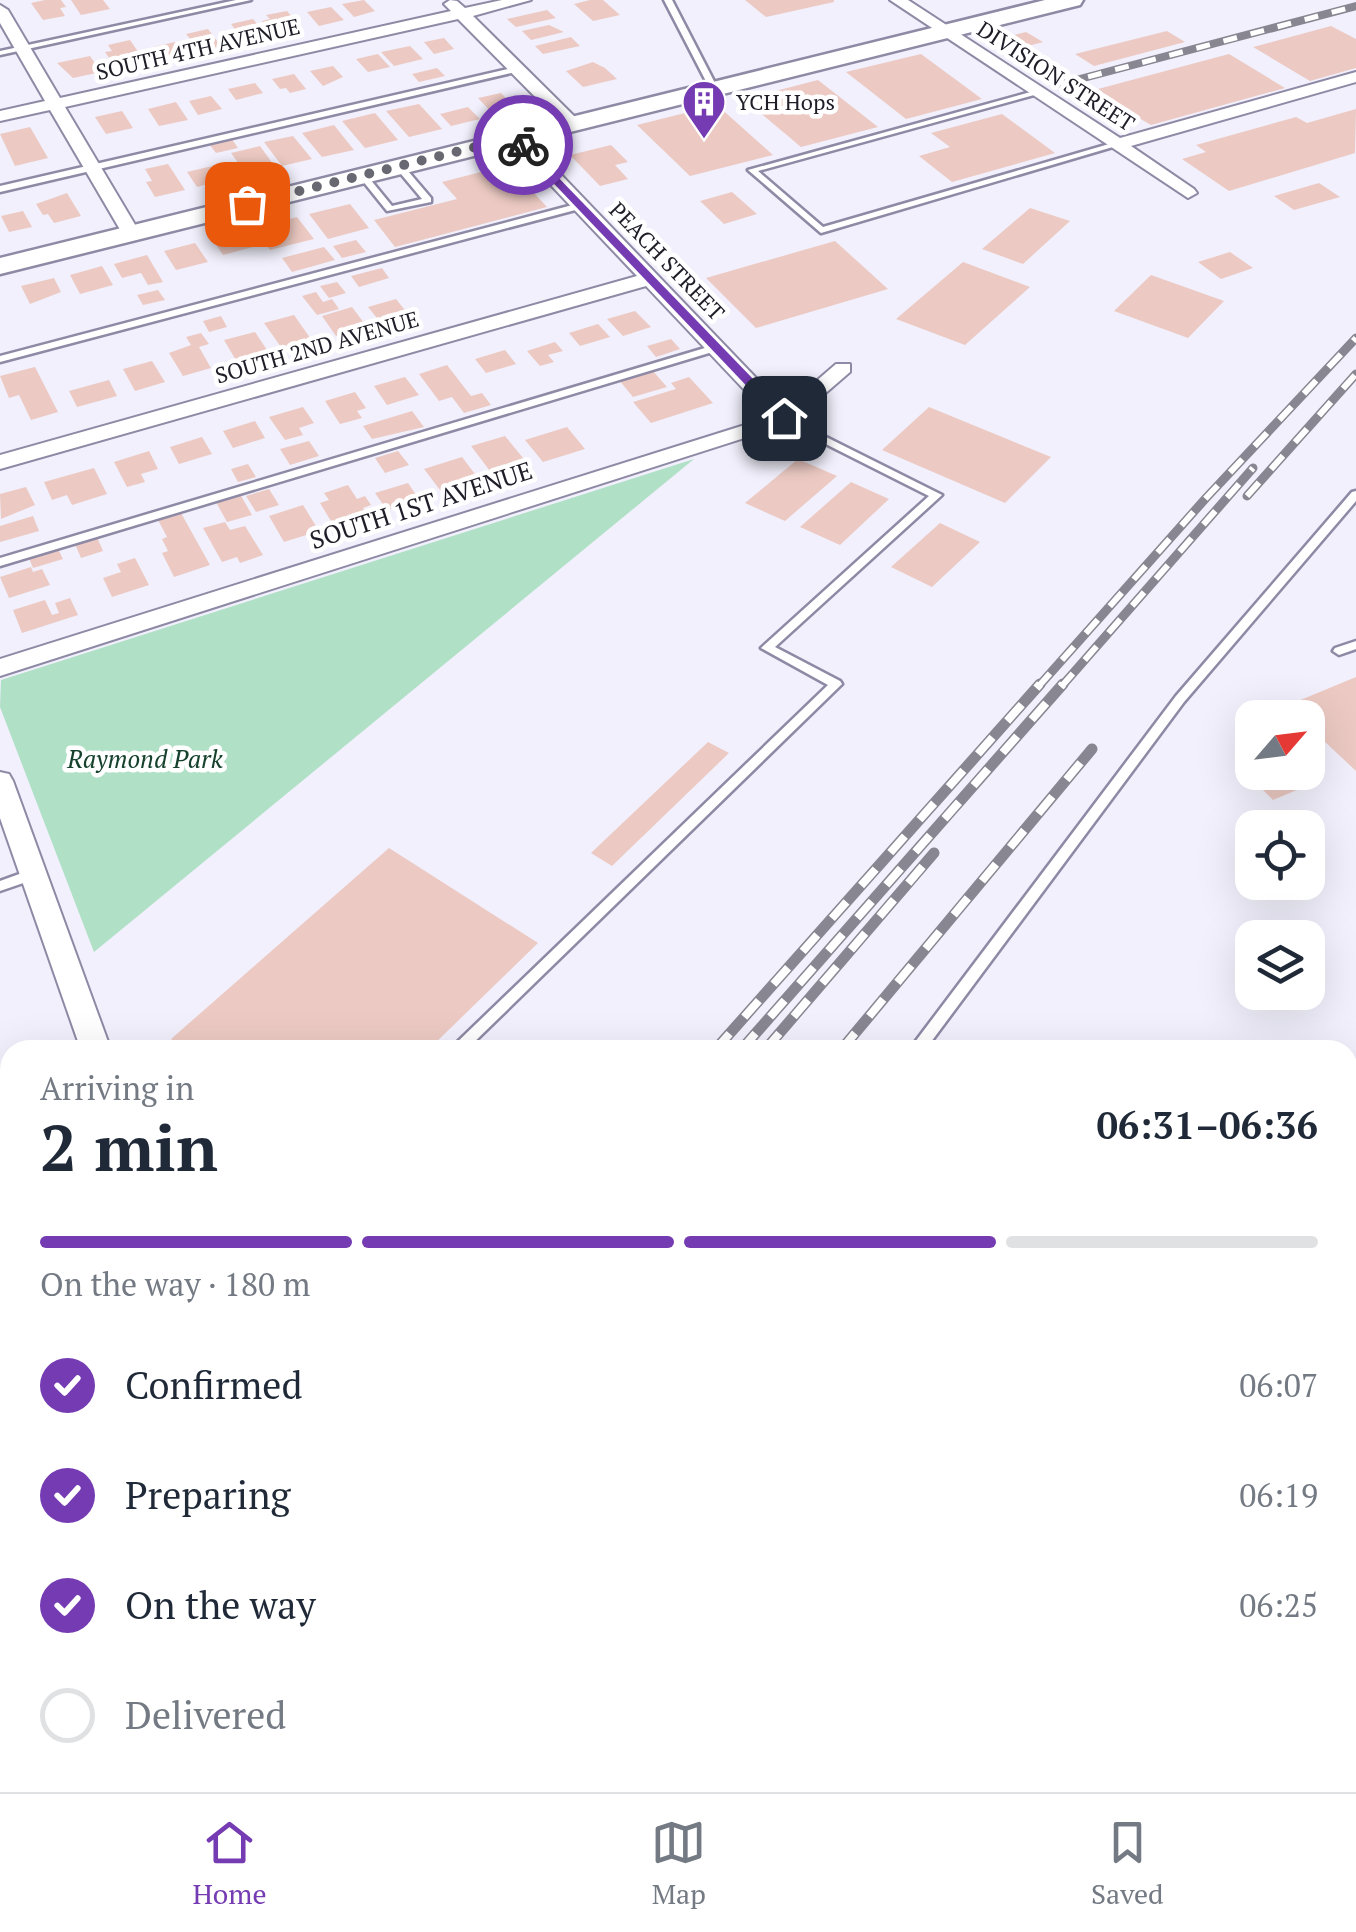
<!DOCTYPE html>
<html lang="en">
<head>
<meta charset="utf-8">
<style>
	body { margin:0; font-family:"PT Serif",serif; background:#f6f6f7; color:#1f2937; height:100vh; display:flex; flex-direction:column; font-size:38px; white-space:nowrap }
	* { box-sizing:border-box; margin:0 }
	p { font-size:32px; color:#747a83 }
	.icon { flex:none; width:55px; height:55px; fill:none; stroke:currentColor; stroke-width:2; stroke-linecap:round; stroke-linejoin:round }
	.map { position:relative; flex:1; overflow:hidden }
	.drawer { position:absolute; left:0px; top:1040px; width:1358px; height:752px; display:flex; flex-direction:column; background:#fff; border-radius:30px 30px 0 0; box-shadow:0 10px 40px #0002 }
	.drawer>* { flex:none }
	.needle { width:65px; rotate:62deg }
	.controls { position:absolute; left:1235px; top:700px; display:grid; gap:20px }
	.controls a { display:grid; place-items:center; width:90px; height:90px; border-radius:20px; background:#fff; box-shadow:0 10px 40px #0002; font-size:50px }
	.pin { position:absolute; display:grid; place-items:center; width:85px; height:85px; color:#fff; margin:-42px; border-radius:20px; box-shadow:0 5px 15px #0006 }
	.courier { position:absolute; display:grid; place-items:center; width:100px; height:100px; margin:-50px; border:8px solid #753bb2; border-radius:50%; background:#fff; color:#222; box-shadow:0 2px 12px #0007 }
	.overview em { font-style:normal; font-weight:700 }
	.overview div { display:flex; flex-direction:column-reverse }
	.overview { display:flex; align-items:center; justify-content:space-between; height:170px; padding:0 40px }
	h1 { font-size:65px; font-weight:700; line-height:75px }
	.bar { display:grid; grid-template-columns:repeat(4,1fr); gap:15px 10px; align-content:center; height:120px; padding:0 40px }
	.bar i { height:12px; border-radius:8px; background:#e0e1e3 }
	.bar .on { background:#753bb2 }
	.bar p { grid-column:span 4 }
	ol { padding:0 40px; list-style:none }
	li { display:flex; align-items:center; gap:30px; height:110px }
	li p { margin-inline-start:auto }
	li .icon { padding:10px; border-radius:50%; background:#753bb2; color:#fff; stroke-width:4 }
	li:last-child { color:#747a83 }
	li i { width:55px; height:55px; border:5px solid #e0e1e3; border-radius:50% }
	.tabs { display:flex; justify-content:space-around; align-items:center; height:140px; border-top:2px solid #e0e1e3; background:#fff; font-size:28px; color:#747a83 }
	.tabs a { display:grid; justify-items:center; gap:5px }
	.tabs .on { color:#753bb2 }
	.map>svg:first-child { display:block }
	.green { fill:#b0e0c6 }
	.building { fill:#eccac3 }
	.lines { fill:none; stroke-linecap:round; stroke-linejoin:round }
	.lane-casing { stroke:#8e8aa5; stroke-width:5 }
	.street-casing { stroke:#8e8aa5; stroke-width:4 }
	.secondary-casing { stroke:#8e8aa5; stroke-width:5 }
	.lane { fill:#fff; fill-rule:evenodd }
	.street { fill:#fff; fill-rule:evenodd }
	.secondary { fill:#fff; fill-rule:evenodd }
	.rail-far3-casing { stroke:#878691; stroke-width:8 }
	.rail-far2-casing { stroke:#878691; stroke-width:9 }
	.rail-far1-casing { stroke:#878691; stroke-width:11 }
	.rail-casing { stroke:#878691; stroke-width:14 }
	.rail-far3 { stroke:#fff; stroke-width:5; stroke-dasharray:14; stroke-linecap:butt }
	.rail-far2 { stroke:#fff; stroke-width:6; stroke-dasharray:18; stroke-linecap:butt }
	.rail-far1 { stroke:#fff; stroke-width:8; stroke-dasharray:22; stroke-linecap:butt }
	.rail { stroke:#fff; stroke-width:10; stroke-dasharray:29; stroke-linecap:butt }
	.route { fill:#753bb2 }
	.done { stroke:#686872; stroke-width:10; stroke-dasharray:0 18 }
	.labels { text-anchor:middle; stroke-width:9; stroke-linejoin:round; paint-order:stroke }
	.far-street-label { font-size:22px; fill:#1f1e28; stroke:#fff }
	.far-poi-label { font-size:22px; fill:#1f1e28; stroke:#fff; text-anchor:start }
	.street-label { font-size:25px; fill:#1f1e28; stroke:#fff }
	.park-label { font-size:25px; font-style:italic; fill:#15412d; stroke:#fff }
</style>
</head>
<body>
<div class="map">
<svg width="1356" height="1792" viewBox="0 0 1356 1792">
	<rect width="100%" height="100%" fill="#f1f0fc"/>
	<path class="green" d="M 694,459 L 94,952 L 0,707 L 1,680 Z"/>
	<path class="building" d="M 45,0 L 61,0 L 66,7 L 60,8 L 65,16 L 43,20 L 31,3 Z
		M 71,0 L 103,0 L 110,9 L 81,15 Z
		M 364,0 L 375,11 L 354,17 L 342,4 Z
		M 590,0 L 603,0 L 620,15 L 593,21 L 574,4 Z
		M 745,0 L 834,0 L 834,2 L 766,17 Z
		M 331,7 L 344,20 L 319,26 L 307,12 Z
		M 547,10 L 556,18 L 516,27 L 507,19 Z
		M 287,11 L 301,27 L 295,28 L 297,31 L 272,33 L 262,21 L 270,19 L 266,15 Z
		M 253,19 L 268,37 L 245,42 L 231,24 Z
		M 549,25 L 564,32 L 531,40 L 522,31 Z
		M 1331,26 L 1356,39 L 1356,68 L 1310,81 L 1253,47 Z
		M 208,29 L 221,46 L 200,51 L 186,34 Z
		M 1167,31 L 1185,42 L 1094,66 L 1075,54 Z
		M 1026,32 L 1043,42 L 1013,50 L 997,39 Z
		M 571,37 L 580,46 L 543,54 L 535,46 Z
		M 444,38 L 454,49 L 434,54 L 424,42 Z
		M 130,40 L 145,62 L 116,68 L 105,52 L 112,51 L 108,45 Z
		M 175,42 L 184,55 L 162,60 L 153,47 Z
		M 410,46 L 423,59 L 394,66 L 381,52 Z
		M 378,54 L 390,67 L 368,72 L 356,59 Z
		M 921,54 L 982,99 L 906,119 L 846,72 Z
		M 1229,54 L 1285,88 L 1151,125 L 1111,102 L 1115,101 L 1098,89 Z
		M 90,56 L 101,72 L 73,78 L 57,63 Z
		M 593,62 L 605,68 L 617,79 L 583,87 L 566,71 Z
		M 333,66 L 343,77 L 323,86 L 310,71 Z
		M 437,68 L 445,76 L 419,82 L 412,74 Z
		M 294,74 L 306,89 L 290,93 L 286,88 L 280,89 L 272,79 Z
		M 818,80 L 878,127 L 801,147 L 744,99 Z
		M 255,83 L 263,93 L 236,100 L 228,89 Z
		M 501,93 L 517,110 L 495,116 L 478,98 Z
		M 211,96 L 222,109 L 198,115 L 189,101 Z
		M 176,102 L 188,120 L 159,126 L 148,109 Z
		M 419,104 L 442,129 L 409,137 L 386,111 Z
		M 717,105 L 773,155 L 690,176 L 637,125 Z
		M 468,107 L 480,119 L 451,126 L 440,114 Z
		M 1356,109 L 1355,153 L 1229,191 L 1182,159 L 1206,152 L 1196,145 L 1296,117 L 1307,123 Z
		M 122,111 L 133,128 L 106,134 L 95,117 Z
		M 375,113 L 398,140 L 365,148 L 342,121 Z
		M 1002,114 L 1055,153 L 952,182 L 919,156 L 950,147 L 931,133 Z
		M 334,125 L 354,150 L 322,157 L 302,133 Z
		M 30,127 L 48,158 L 15,166 L 0,134 Z
		M 293,136 L 312,159 L 282,166 L 264,142 Z
		M 231,138 L 238,148 L 216,153 L 209,144 Z
		M 611,145 L 628,162 L 615,165 L 628,179 L 600,186 L 570,155 Z
		M 260,146 L 273,164 L 244,171 L 231,153 Z
		M 168,164 L 185,190 L 155,197 L 146,182 L 152,181 L 145,169 Z
		M 221,164 L 232,179 L 210,187 L 208,184 L 197,187 L 187,172 Z
		M 508,165 L 547,207 L 395,247 L 374,220 L 457,199 L 442,182 Z
		M 1319,183 L 1340,197 L 1294,210 L 1274,196 Z
		M 732,192 L 757,214 L 724,224 L 700,201 Z
		M 67,193 L 81,216 L 54,223 L 48,214 L 43,215 L 36,204 Z
		M 350,204 L 369,228 L 328,239 L 309,214 Z
		M 1030,208 L 1070,221 L 1023,264 L 982,249 Z
		M 23,211 L 32,227 L 9,232 L 1,216 Z
		M 297,217 L 314,239 L 270,250 L 254,228 Z
		M 246,231 L 257,246 L 223,255 L 214,242 Z
		M 356,240 L 366,252 L 342,258 L 333,246 Z
		M 835,241 L 888,289 L 756,328 L 706,278 Z
		M 195,243 L 208,262 L 176,270 L 164,251 Z
		M 324,247 L 335,260 L 292,272 L 282,258 Z
		M 1230,252 L 1253,268 L 1221,279 L 1198,262 Z
		M 147,255 L 163,282 L 148,285 L 141,273 L 122,278 L 114,264 Z
		M 963,262 L 1030,287 L 965,345 L 896,319 Z
		M 102,266 L 113,285 L 80,294 L 70,275 Z
		M 382,268 L 389,278 L 359,287 L 351,276 Z
		M 1151,275 L 1224,301 L 1188,338 L 1114,311 Z
		M 54,278 L 61,292 L 30,304 L 21,286 Z
		M 337,282 L 346,293 L 329,298 L 320,286 Z
		M 158,290 L 165,300 L 143,305 L 137,295 Z
		M 316,292 L 323,302 L 332,299 L 339,309 L 317,315 L 302,296 Z
		M 396,299 L 408,314 L 380,322 L 368,307 Z
		M 352,307 L 367,327 L 336,336 L 322,316 Z
		M 635,311 L 651,327 L 623,336 L 607,319 Z
		M 294,315 L 313,342 L 283,350 L 264,323 Z
		M 221,316 L 227,327 L 209,332 L 203,321 Z
		M 598,324 L 610,337 L 580,346 L 569,333 Z
		M 255,332 L 269,353 L 237,362 L 224,340 Z
		M 201,333 L 209,344 L 199,347 L 211,368 L 183,376 L 169,353 L 191,345 L 186,337 Z
		M 671,339 L 680,349 L 656,357 L 647,346 Z
		M 555,342 L 563,351 L 548,355 L 554,362 L 540,366 L 527,351 Z
		M 505,350 L 516,364 L 486,373 L 475,359 Z
		M 152,361 L 165,382 L 135,391 L 123,369 Z
		M 447,365 L 471,396 L 482,393 L 491,405 L 464,413 L 452,397 L 439,401 L 419,374 Z
		M 35,367 L 58,412 L 31,420 L 19,395 L 9,398 L 0,376 Z
		M 652,370 L 667,387 L 633,397 L 619,380 Z
		M 405,377 L 419,395 L 387,405 L 374,386 Z
		M 689,377 L 713,403 L 651,423 L 633,402 L 676,389 L 671,383 Z
		M 109,380 L 117,396 L 77,407 L 69,391 Z
		M 355,392 L 366,408 L 357,411 L 362,418 L 340,424 L 325,401 Z
		M 303,407 L 314,423 L 299,428 L 303,435 L 285,440 L 269,417 Z
		M 929,407 L 1051,457 L 1005,503 L 882,450 Z
		M 412,411 L 424,427 L 372,439 L 363,426 Z
		M 255,421 L 265,438 L 233,448 L 223,431 Z
		M 567,427 L 585,449 L 543,462 L 525,440 Z
		M 505,436 L 528,464 L 493,475 L 471,446 Z
		M 202,437 L 212,454 L 179,464 L 170,447 Z
		M 309,441 L 319,456 L 290,465 L 280,449 Z
		M 149,451 L 158,469 L 141,474 L 145,482 L 127,487 L 114,462 Z
		M 398,451 L 409,465 L 385,473 L 375,458 Z
		M 462,457 L 478,478 L 440,490 L 424,469 Z
		M 798,459 L 837,476 L 785,521 L 745,503 Z
		M 248,464 L 256,477 L 238,482 L 231,469 Z
		M 94,468 L 107,494 L 72,505 L 67,495 L 52,500 L 44,482 Z
		M 851,482 L 889,499 L 840,545 L 800,527 Z
		M 408,483 L 419,499 L 387,510 L 375,493 Z
		M 348,485 L 357,499 L 365,496 L 371,505 L 363,508 L 368,515 L 334,526 L 320,503 L 329,500 L 324,493 Z
		M 26,487 L 35,505 L 1,519 L 0,494 Z
		M 269,489 L 279,505 L 256,512 L 246,496 Z
		M 240,494 L 252,515 L 227,522 L 216,502 Z
		M 303,505 L 319,531 L 284,542 L 269,516 Z
		M 181,513 L 210,565 L 174,577 L 162,553 L 168,551 L 162,539 L 167,537 L 158,520 Z
		M 33,516 L 39,531 L 0,542 L 0,526 Z
		M 225,522 L 230,530 L 245,526 L 263,555 L 240,563 L 237,557 L 222,562 L 203,528 Z
		M 940,523 L 980,542 L 932,587 L 891,567 Z
		M 97,537 L 103,551 L 81,558 L 75,544 Z
		M 58,549 L 63,559 L 33,568 L 29,558 Z
		M 135,558 L 149,585 L 112,597 L 103,578 L 121,572 L 117,564 Z
		M 31,567 L 33,572 L 42,569 L 50,585 L 9,598 L 0,577 Z
		M 70,598 L 78,615 L 22,633 L 13,610 L 45,600 L 52,615 L 59,613 L 55,603 Z
		M 1356,677 L 1356,771 L 1308,726 L 1308,718 L 1298,718 L 1286,706 Z
		M 708,742 L 729,753 L 612,866 L 591,853 Z
		M 1252,762 L 1252,772 L 1308,772 L 1308,764 L 1323,779 L 1273,800 L 1240,767 Z
		M 389,848 L 538,943 L 428,1050 L 187,1050 L 171,1039 Z
		M 1356,1248 L 1356,1302 L 1348,1307 L 1348,1253 Z
		M 10,1268 L 10,1571 L 0,1581 L 0,1277 Z
		M 0,1608 L 10,1618 L 10,1650 L 0,1660 Z"/>
	<g class="lines">
		<defs>
			<path id="lane" d="M 236,0 L 251,0 L 0,55 L 0,51 Z
				M 664,0 L 672,0 L 718,89 L 717,91 L 710,89 Z
				M 517,67 L 520,67 L 520,71 L 0,192 L 0,186 Z
				M 1038,90 L 1045,92 L 758,171 L 823,227 L 1116,142 L 1123,144 L 821,233 L 748,170 Z
				M 396,164 L 402,164 L 431,198 L 431,202 L 387,211 L 358,175 L 365,173 L 392,206 L 422,199 L 396,168 Z
				M 580,203 L 583,204 L 583,208 L 0,362 L 0,356 Z
				M 715,345 L 719,346 L 719,350 L 0,566 L 0,558 Z
				M 784,416 L 942,495 L 775,647 L 840,681 L 842,684 L 466,1050 L 449,1050 L 828,685 L 761,648 L 929,496 L 780,421 L 780,417 Z
				M 1356,491 L 1356,501 L 1184,702 L 925,1050 L 909,1050 L 1176,696 L 1352,492 Z
				M 1356,641 L 1356,649 L 1339,655 L 1333,651 L 1335,648 Z
				M 33,869 L 38,870 L 40,874 L 38,878 L 0,891 L 0,881 Z
				M 1356,1350 L 1356,1367 L 1348,1370 L 1348,1354 Z
				M 296,1782 L 319,1782 L 314,1792 L 291,1792 Z
				M 446,1782 L 466,1782 L 465,1792 L 445,1792 Z"/>
			<path id="street" d="M 450,0 L 457,1 L 465,8 L 502,0 L 531,0 L 473,16 L 577,119 L 577,127 L 565,127 L 458,19 L 65,107 L 140,233 L 131,239 L 122,233 L 50,110 L 0,121 L 0,111 L 45,101 L 0,23 L 0,5 L 8,10 L 60,98 L 451,11 L 444,4 Z
				M 890,0 L 908,0 L 1120,138 L 1356,72 L 1356,82 L 1131,146 L 1194,189 L 1197,193 L 1188,198 Z
				M 515,132 L 521,133 L 785,408 L 836,364 L 850,364 L 850,372 L 791,423 L 0,676 L 0,659 L 770,417 L 646,286 L 0,469 L 0,455 L 637,276 L 509,141 L 506,137 Z
				M 0,772 L 9,774 L 13,781 L 111,1050 L 81,1050 L 0,818 Z
				M 10,1067 L 10,1093 L 0,1097 L 0,1071 Z
				M 10,1166 L 10,1196 L 0,1200 L 0,1170 Z"/>
			<path id="secondary" d="M 1045,0 L 1083,0 L 1080,5 L 0,274 L 0,258 Z"/>
		</defs>
		<use href="#lane" class="lane-casing"/>
		<use href="#street" class="street-casing"/>
		<use href="#secondary" class="secondary-casing"/>
		<use href="#lane" class="lane"/>
		<use href="#street" class="street"/>
		<use href="#secondary" class="secondary"/>
		<defs>
			<path id="rail-far3" d="M 1061,84 L 1356,6"/>
			<path id="rail-far2" d="M 1247,496 L 1356,374
				M 1038,687 L 1206,498 L 1356,338
				M 1061,687 L 1253,468"/>
			<path id="rail-far1" d="M 715,1050 L 1040,684
				M 741,1050 L 1063,684
				M 765,1050 L 934,853
				M 841,1050 L 1092,749
				M 1348,1098 L 1356,1094
				M 1348,1144 L 1356,1139"/>
			<path id="rail" d="M 1348,1182 L 1356,1177
				M 1348,1713 L 1356,1706
				M 52,1792 L 61,1782
				M 90,1792 L 98,1782
				M 121,1792 L 130,1782
				M 192,1792 L 200,1782
				M 223,1792 L 231,1782
				M 1251,1792 L 1262,1782"/>
		</defs>
		<use href="#rail-far3" class="rail-far3-casing"/>
		<use href="#rail-far2" class="rail-far2-casing"/>
		<use href="#rail-far1" class="rail-far1-casing"/>
		<use href="#rail" class="rail-casing"/>
		<use href="#rail-far3" class="rail-far3"/>
		<use href="#rail-far2" class="rail-far2"/>
		<use href="#rail-far1" class="rail-far1"/>
		<use href="#rail" class="rail"/>
	</g>
	<path class="route" d="M 523,141 L 789,416 L 789,421 L 780,421 L 519,147 Z"/>
	<g class="lines">
		<path class="done" d="M 247,204 L 516,137 L 523,145"/>
	</g>
	<defs>
		<symbol id="building-pin" viewBox="-11 -11 22 30"><path d="M0 17L-7.5 6A9.5 9.5 0 1 1 7.5 6Z" fill="#753bb2" stroke="#fff"/><path d="M-4-6H4V6H1V3H-1V6H-4ZM-2.5-4.3h1.7v1.8h-1.7ZM.8-4.3h1.7v1.8H.8ZM-2.5-1h1.7V.8h-1.7ZM.8-1h1.7V.8H.8Z" fill="#fff"/></symbol>
	</defs>
	<g fill-rule="evenodd">
		<use href="#building-pin" x="679" y="77" width="50" height="68"/>
	</g>
	<g class="labels">
		<g class="far-street-label">
			<text transform="translate(198 49) rotate(-13)" y="8">SOUTH 4TH AVENUE</text>
			<text transform="translate(1056 76) rotate(33)" y="8">DIVISION STREET</text>
			<text transform="translate(667 261) rotate(46)" y="8">PEACH STREET</text>
			<text transform="translate(317 347) rotate(-16)" y="8">SOUTH 2ND AVENUE</text>
		</g>
		<g class="far-poi-label">
			<text x="736" y="110">YCH Hops</text>
		</g>
		<g class="street-label">
			<text transform="translate(421 505) rotate(-18)" y="9">SOUTH 1ST AVENUE</text>
		</g>
		<g class="park-label">
			<text x="145" y="768">Raymond Park</text>
		</g>
	</g>
</svg>
<div class="controls">
<a><svg class="needle" viewBox="-14 -14 28 28"><path d="M0-13l5 13h-10z" fill="#e53935"/><path d="M0 13l5-13h-10z" fill="#747a83"/></svg></a>
<a><svg class="icon" aria-label="locate" viewBox="0 0 24 24"><circle cx="12" cy="12" r="6"/><path d="M12 2v4M12 18v4M2 12h4M18 12h4"/></svg></a>
<a><svg class="icon" aria-label="layers" viewBox="0 0 24 24"><path d="M12 4l9 5-9 5-9-5zM3 14l9 5 9-5"/></svg></a>
</div>
<div class="pin" style="left:247px;top:204px;background:#ea580c"><svg class="icon" aria-label="bag" viewBox="0 0 24 24"><path d="M5 8h14l-1 12H6zM9 8a3 3 0 0 1 6 0"/></svg></div>
<div class="pin" style="left:784px;top:418px;background:#1f2937"><svg class="icon" aria-label="home" viewBox="0 0 24 24"><path d="M3 11l9-7 9 7M6 9v11h12V9"/></svg></div>
<div class="courier" style="left:523px;top:145px"><svg class="icon" aria-label="bike" viewBox="0 0 24 24"><circle cx="6" cy="16" r="4"/><circle cx="18" cy="16" r="4"/><path d="M6 16l4-8h5l3 8M10 8l3 8H6M13 5h3"/></svg></div>
<section class="drawer">
<div class="overview"><div><h1>2 min</h1><p>Arriving in</p></div><em>06:31–06:36</em></div>
<div class="bar"><i class="on"></i><i class="on"></i><i class="on"></i><i></i><p>On the way · 180 m</p></div>
<ol>
<li><svg class="icon" aria-label="check" viewBox="0 0 24 24"><path d="M5 12l5 5 9-10"/></svg>Confirmed<p>06:07</p></li>
<li><svg class="icon" aria-label="check" viewBox="0 0 24 24"><path d="M5 12l5 5 9-10"/></svg>Preparing<p>06:19</p></li>
<li><svg class="icon" aria-label="check" viewBox="0 0 24 24"><path d="M5 12l5 5 9-10"/></svg>On the way<p>06:25</p></li>
<li><i></i>Delivered</li>
</ol>
</section>
</div>
<nav class="tabs">
<a class="on"><svg class="icon" aria-label="home" viewBox="0 0 24 24"><path d="M3 11l9-7 9 7M6 9v11h12V9"/></svg>Home</a>
<a><svg class="icon" aria-label="map" viewBox="0 0 24 24"><path d="M3 6l6-2 6 2 6-2v14l-6 2-6-2-6 2zM9 4v14M15 6v14"/></svg>Map</a>
<a><svg class="icon" aria-label="saved" viewBox="0 0 24 24"><path d="M7 4h10v16l-5-4-5 4z"/></svg>Saved</a>
</nav>
</body>
</html>
